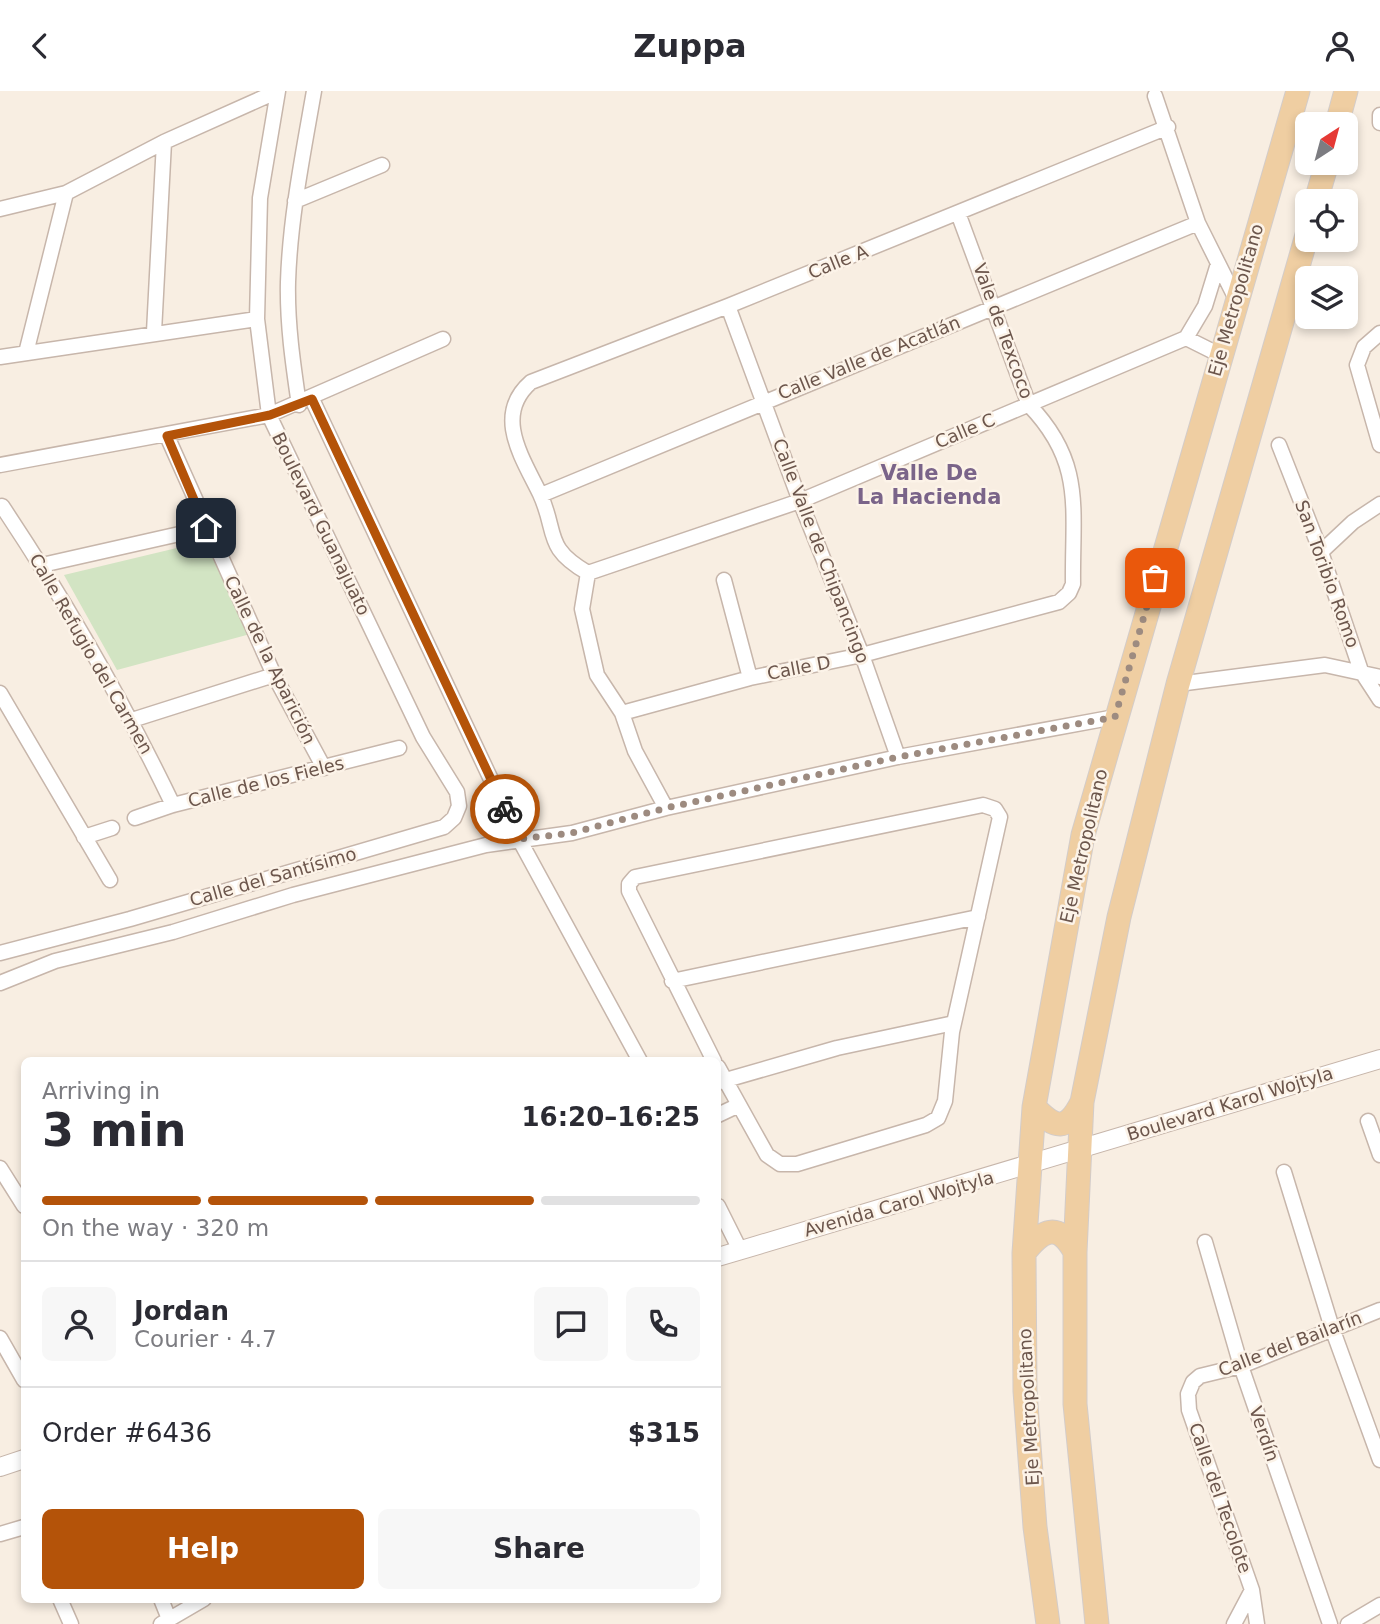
<!DOCTYPE html>
<html lang="en">
<head>
<meta charset="utf-8">
<style>
	body { margin:0; font-family:"DejaVu Sans",sans-serif; background:#f7f7f7; color:#2b2b33; height:100vh; display:flex; flex-direction:column; font-size:26px; white-space:nowrap }
	* { box-sizing:border-box; margin:0 }
	p { font-size:23px; color:#7c7c81 }
	.icon { flex:none; width:38px; height:38px; fill:none; stroke:currentColor; stroke-width:2; stroke-linecap:round; stroke-linejoin:round }
	.map { position:relative; flex:1; overflow:hidden }
	.sheet { position:absolute; left:21px; top:966px; width:700px; height:546px; display:flex; flex-direction:column; background:#fff; border-radius:10px; box-shadow:0 4px 10px #0003 }
	.sheet>* { flex:none }
	.needle { width:46px; rotate:36deg }
	.buttons { position:absolute; left:1295px; top:21px; display:grid; gap:14px }
	.buttons a { display:grid; place-items:center; width:63px; height:63px; border-radius:10px; background:#fff; box-shadow:0 4px 10px #0003; font-size:35px }
	.pin { position:absolute; display:grid; place-items:center; width:60px; height:60px; color:#fff; margin:-30px; border-radius:14px; box-shadow:0 4px 10px #0006 }
	.courier { position:absolute; display:grid; place-items:center; width:70px; height:70px; margin:-35px; border:5px solid #b45309; border-radius:50%; background:#fff; color:#222; box-shadow:0 2px 9px #0007 }
	.overview em { font-style:normal; font-weight:600 }
	.overview div { display:flex; flex-direction:column-reverse }
	.overview { display:flex; align-items:center; justify-content:space-between; height:119px; padding:0 21px }
	h1 { font-size:46px; font-weight:600; line-height:52px }
	.bar { display:grid; grid-template-columns:repeat(4,1fr); gap:10px 7px; align-content:center; height:84px; padding:0 21px }
	.bar i { height:9px; border-radius:5px; background:#e1e1e2 }
	.bar .current { background:#b45309 }
	.bar p { grid-column:span 4 }
	.line { display:flex; align-items:center; gap:18px; padding:0 21px; border-top:2px solid #e1e1e2 }
	.line div { flex:1 }
	.round { display:grid; place-items:center; flex:none; width:74px; height:74px; border-radius:10px; background:#f7f7f7 }
	.primary-button { display:flex; gap:14px; margin-top:auto; padding:14px 21px }
	.primary-button a { flex:1; height:80px; border-radius:10px; background:#b45309; color:#fff; font-size:28px; font-weight:600; line-height:80px; text-align:center }
	.primary-button a+a { background:#f7f7f7; color:#2b2b33 }
	header { display:flex; justify-content:space-between; align-items:center; height:91px; padding:0 21px; background:#fff; font-size:32px; font-weight:600 }
	.map>svg:first-child { display:block }
	.green { fill:#d2e4c3 }
	.lines { fill:none; stroke-linecap:round; stroke-linejoin:round }
	.minor-casing { stroke:#c7b6ab; stroke-width:17 }
	.tertiary-casing { stroke:#c7b6ab; stroke-width:20 }
	.primary-casing { stroke:#d3ccc9; stroke-width:25 }
	.minor { stroke:#fff; stroke-width:14 }
	.tertiary { stroke:#fff; stroke-width:18 }
	.primary { stroke:#efcea2; stroke-width:23 }
	.done { stroke:#9d8b80; stroke-width:7; stroke-dasharray:0 12.6 }
	.route { stroke:#b45309; stroke-width:9 }
	.labels { text-anchor:middle; stroke-width:5; stroke-linejoin:round; paint-order:stroke }
	.street-label { font-size:18px; fill:#6c564c; stroke:#fcf3e8 }
	.quarter-label { font-size:21px; font-weight:bold; fill:#7a6489; stroke:#fcf3e8 }
</style>
</head>
<body>
<header><svg class="icon" aria-label="back" viewBox="0 0 24 24"><path d="M15 5l-7 7 7 7"/></svg>Zuppa<svg class="icon" aria-label="person" viewBox="0 0 24 24"><circle cx="12" cy="8" r="4"/><path d="M4 21q1-7 8-7t8 7"/></svg></header>
<div class="map">
<svg width="1380" height="1533" viewBox="0 0 1380 1533">
	<rect width="100%" height="100%" fill="#f8eee2"/>
	<path class="green" d="M 206,450 L 254,542 L 117,579 L 64,484 Z"/>
	<g class="lines">
		<defs>
			<path id="minor" d="M 1155,5 L 1198,132 L 1236,208
				M 1380,24 L 1380,32
				M 295,110 L 382,74
				M 0,118 L 66,102 L 164,51 L 278,0
				M 728,215 L 800,410 L 862,564 L 898,666
				M 154,241 L 164,51
				M 1380,242 L 1364,256 L 1357,274 L 1380,354
				M 1186,247 L 1220,264
				M 26,262 L 66,102
				M 0,266 L 257,228
				M 312,308 L 519,748 L 640,970
				M 299,314 C 293,273 287,232 288,191 C 290,127 303,63 314,0
				M 167,345 L 274,584 L 324,677
				M 1279,354 L 1321,461 L 1361,580 L 1380,609
				M 0,374 L 269,324 L 443,248
				M 541,404 L 1198,132
				M 2,415 C 66,511 123,610 173,714
				M 1321,461 L 1353,431 L 1380,413
				M 42,474 L 206,437
				M 588,482 C 543,456 558,442 540,403 C 522,366 493,324 531,291 L 728,215 L 1168,36
				M 588,482 L 800,410 L 1186,247 L 1205,215 L 1217,176
				M 588,482 L 582,518 L 597,584 L 622,622 L 635,660 L 666,717 L 898,666 L 1115,626
				M 724,489 L 750,587
				M 1178,593 L 1325,574 L 1380,586
				M 0,602 L 110,789
				M 622,622 L 750,587 L 862,564 L 1059,511 L 1069,502 L 1073,493 C 1072,418 1085,372 1029,314 L 958,122
				M 132,629 L 274,584
				M 135,727 L 173,714 L 399,657
				M 84,746 L 112,737
				M 0,862 L 130,828 L 444,736 L 454,727 L 459,715 L 457,701 L 423,646 L 269,324 L 257,228 L 260,107 L 278,0
				M 672,890 L 978,826
				M 0,892 L 55,870 L 173,841 L 293,804 L 486,754 L 572,742 L 666,717
				M 714,970 L 629,800 L 629,793 L 635,786 L 983,714 L 995,718 L 1000,726 L 952,941 L 945,1010 L 938,1027 L 926,1034 L 797,1073 L 780,1073 L 767,1064 L 718,976
				M 719,991 L 837,957 L 954,932
				M 718,1024 L 739,1014
				M 1368,1030 L 1380,1064
				M 0,1077 L 24,1115
				M 1284,1081 L 1332,1237 L 1380,1369
				M 718,1115 L 740,1159
				M 1205,1151 L 1241,1275 L 1330,1533
				M 0,1247 L 24,1289
				M 0,1443 L 24,1436
				M 60,1508 L 71,1533
				M 161,1508 L 169,1528
				M 161,1533 L 204,1508
				M 1234,1533 L 1252,1499
				M 1257,1533 L 1252,1499 L 1189,1319 L 1188,1303 L 1193,1291 L 1200,1285 L 1241,1275 L 1380,1219
				M 1348,1533 L 1380,1514"/>
			<path id="tertiary" d="M 718,1166 L 1380,968
				M 0,1376 L 24,1368"/>
			<path id="primary" d="M 1337,33 L 1346,0
				M 1316,110 L 1327,72
				M 1034,1016 C 1055,1038 1067,1041 1082,1011
				M 1024,1162 C 1042,1139 1058,1130 1075,1161
				M 1048,1533 L 1035,1436 L 1025,1300 L 1024,1162 L 1034,1016 L 1083,744 L 1298,0
				M 1097,1533 L 1075,1313 L 1075,1161 L 1082,1011 L 1119,826 L 1178,593 L 1307,144"/>
		</defs>
		<use href="#minor" class="minor-casing"/>
		<use href="#tertiary" class="tertiary-casing"/>
		<use href="#primary" class="primary-casing"/>
		<use href="#minor" class="minor"/>
		<use href="#tertiary" class="tertiary"/>
		<use href="#primary" class="primary"/>
	</g>
	<g class="lines">
		<path class="done" d="M 505,718 L 519,748 L 572,742 L 666,717 L 898,666 L 1115,626 L 1155,487"/>
		<path class="route" d="M 206,437 L 167,345 L 270,324 L 312,308 L 505,718"/>
	</g>
	<g class="labels">
		<g class="street-label">
			<text transform="translate(838 171) rotate(-22)" y="6">Calle A</text>
			<text transform="translate(1236 209) rotate(-74)" y="6">Eje Metropolitano</text>
			<text transform="translate(1003 240) rotate(70)" y="6">Vale de Texcoco</text>
			<text transform="translate(869 267) rotate(-22)" y="6">Calle Valle de Acatlán</text>
			<text transform="translate(965 340) rotate(-23)" y="6">Calle C</text>
			<text transform="translate(321 433) rotate(64)" y="6">Boulevard Guanajuato</text>
			<text transform="translate(821 460) rotate(69)" y="6">Calle Valle de Chipancingo</text>
			<text transform="translate(1327 483) rotate(70)" y="6">San Toribio Romo</text>
			<text transform="translate(91 563) rotate(60)" y="6">Calle Refugio del Carmen</text>
			<text transform="translate(270 569) rotate(64)" y="6">Calle de la Aparición</text>
			<text transform="translate(799 577) rotate(-11)" y="6">Calle D</text>
			<text transform="translate(266 691) rotate(-14)" y="6">Calle de los Fieles</text>
			<text transform="translate(1084 755) rotate(-77)" y="6">Eje Metropolitano</text>
			<text transform="translate(273 786) rotate(-16)" y="6">Calle del Santísimo</text>
			<text transform="translate(1230 1013) rotate(-17)" y="6">Boulevard Karol Wojtyla</text>
			<text transform="translate(899 1113) rotate(-16)" y="6">Avenida Carol Wojtyla</text>
			<text transform="translate(1290 1253) rotate(-21)" y="6">Calle del Bailarín</text>
			<text transform="translate(1029 1316) rotate(-93)" y="6">Eje Metropolitano</text>
			<text transform="translate(1264 1343) rotate(71)" y="6">Verdín</text>
			<text transform="translate(1220 1407) rotate(71)" y="6">Calle del Tecolote</text>
		</g>
		<g class="quarter-label">
			<text x="929" y="389">Valle De<tspan x="929" dy="24">La Hacienda</tspan></text>
		</g>
	</g>
</svg>
<div class="buttons">
<a><svg class="needle" viewBox="-14 -14 28 28"><path d="M0-13l5 13h-10z" fill="#e53935"/><path d="M0 13l5-13h-10z" fill="#7c7c81"/></svg></a>
<a><svg class="icon" aria-label="locate" viewBox="0 0 24 24"><circle cx="12" cy="12" r="6"/><path d="M12 2v4M12 18v4M2 12h4M18 12h4"/></svg></a>
<a><svg class="icon" aria-label="layers" viewBox="0 0 24 24"><path d="M12 4l9 5-9 5-9-5zM3 14l9 5 9-5"/></svg></a>
</div>
<div class="pin" style="left:1155px;top:487px;background:#ea580c"><svg class="icon" aria-label="bag" viewBox="0 0 24 24"><path d="M5 8h14l-1 12H6zM9 8a3 3 0 0 1 6 0"/></svg></div>
<div class="pin" style="left:206px;top:437px;background:#1f2937"><svg class="icon" aria-label="home" viewBox="0 0 24 24"><path d="M3 11l9-7 9 7M6 9v11h12V9"/></svg></div>
<div class="courier" style="left:505px;top:718px"><svg class="icon" aria-label="bike" viewBox="0 0 24 24"><circle cx="6" cy="16" r="4"/><circle cx="18" cy="16" r="4"/><path d="M6 16l4-8h5l3 8M10 8l3 8H6M13 5h3"/></svg></div>
<section class="sheet">
<div class="overview"><div><h1>3 min</h1><p>Arriving in</p></div><em>16:20–16:25</em></div>
<div class="bar"><i class="current"></i><i class="current"></i><i class="current"></i><i></i><p>On the way · 320 m</p></div>
<div class="line" style="height:126px"><a class="round"><svg class="icon" aria-label="person" viewBox="0 0 24 24"><circle cx="12" cy="8" r="4"/><path d="M4 21q1-7 8-7t8 7"/></svg></a><div><b>Jordan</b><p>Courier · 4.7</p></div><a class="round"><svg class="icon" aria-label="chat" viewBox="0 0 24 24"><path d="M4 5h16v11H9l-5 4z"/></svg></a><a class="round"><svg class="icon" aria-label="phone" viewBox="0 0 24 24"><path d="M5 4h4l2 5-3 2q2 4 5 5l2-3 5 2v4C11 20 4 13 5 4z"/></svg></a></div>
<div class="line" style="height:91px"><div>Order #6436</div><b>$315</b></div>
<div class="primary-button"><a>Help</a><a>Share</a></div>
</section>
</div>
</body>
</html>
